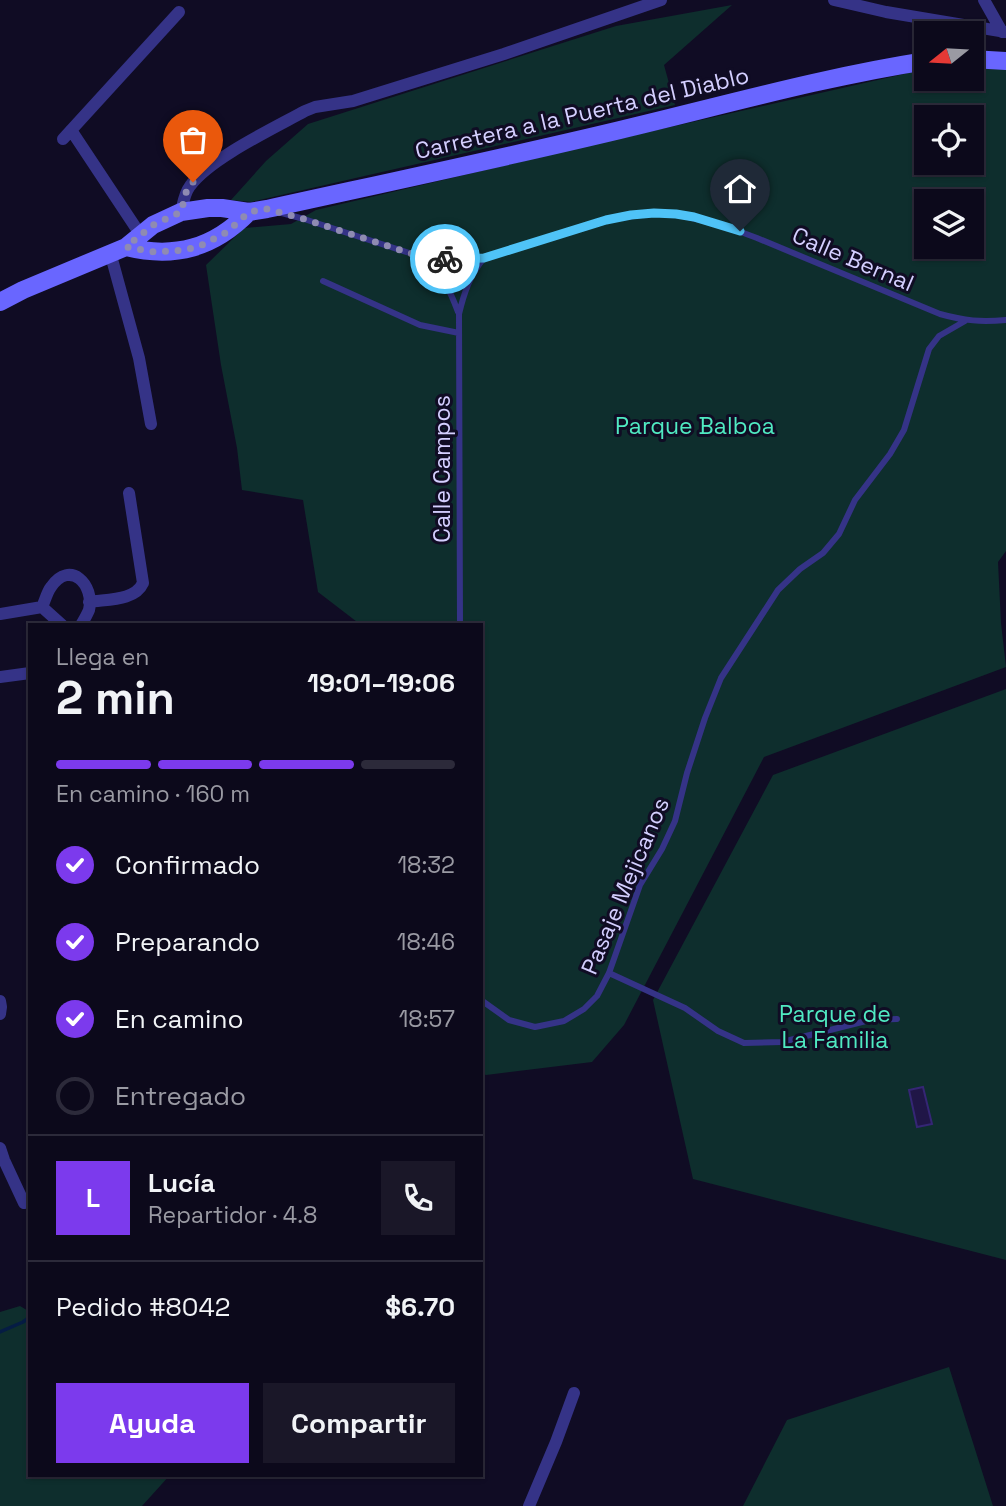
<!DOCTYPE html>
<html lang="es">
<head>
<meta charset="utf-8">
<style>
	body { margin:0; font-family:"Space Grotesk",sans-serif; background:#1a1728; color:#f1f3f6; height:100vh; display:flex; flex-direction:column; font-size:26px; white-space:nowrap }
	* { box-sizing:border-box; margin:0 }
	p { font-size:23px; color:#9a9aa3 }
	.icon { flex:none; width:38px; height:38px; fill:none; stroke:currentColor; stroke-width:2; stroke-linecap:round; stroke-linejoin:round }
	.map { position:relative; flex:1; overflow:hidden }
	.side { position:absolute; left:28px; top:623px; width:455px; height:854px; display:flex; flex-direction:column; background:#0c091b; border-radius:0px; box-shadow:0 2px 5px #0004,0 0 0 2px #2c2a3a }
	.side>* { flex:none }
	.needle { width:46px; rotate:252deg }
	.fabs { position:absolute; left:914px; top:21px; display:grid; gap:14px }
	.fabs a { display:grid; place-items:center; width:70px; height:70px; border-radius:0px; background:#0c091b; box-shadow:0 2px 5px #0004,0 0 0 2px #2c2a3a; font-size:35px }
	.pin { position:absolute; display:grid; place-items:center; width:60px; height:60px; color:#fff; margin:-72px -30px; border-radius:50% 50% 50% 0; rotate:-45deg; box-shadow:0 0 7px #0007 }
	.pin .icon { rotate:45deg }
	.courier { position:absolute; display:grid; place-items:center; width:70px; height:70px; margin:-35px; border:5px solid #4fc3f7; border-radius:50%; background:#fff; color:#222; box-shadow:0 2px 9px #0007 }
	.summary em { font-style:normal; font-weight:700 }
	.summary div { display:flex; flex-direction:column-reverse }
	.summary { display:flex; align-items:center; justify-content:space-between; height:119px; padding:0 28px }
	h1 { font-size:46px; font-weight:700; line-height:52px }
	.bar { display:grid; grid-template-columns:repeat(4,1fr); gap:10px 7px; align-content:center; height:84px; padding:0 28px }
	.bar i { height:9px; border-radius:5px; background:#2c2a3a }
	.bar .current { background:#7c3aed }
	.bar p { grid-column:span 4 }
	.line { display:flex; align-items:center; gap:18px; padding:0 28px; border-top:2px solid #2c2a3a }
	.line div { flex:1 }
	.round { display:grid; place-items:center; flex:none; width:74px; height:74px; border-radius:0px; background:#1a1728 }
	ol { padding:0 28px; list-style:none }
	li { display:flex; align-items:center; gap:21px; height:77px }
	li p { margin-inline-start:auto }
	li .icon { padding:7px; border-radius:50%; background:#7c3aed; color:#fff; stroke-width:4 }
	li:last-child { color:#9a9aa3 }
	li i { width:38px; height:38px; border:4px solid #2c2a3a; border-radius:50% }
	.button { display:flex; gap:14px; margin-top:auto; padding:14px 28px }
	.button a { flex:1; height:80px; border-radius:0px; background:#7c3aed; color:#fff; font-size:28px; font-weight:700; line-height:80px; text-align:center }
	.button a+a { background:#1a1728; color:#f1f3f6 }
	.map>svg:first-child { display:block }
	.green { fill:#0e2e2d; fill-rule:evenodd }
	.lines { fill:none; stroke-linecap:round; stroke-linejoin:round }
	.stream { stroke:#051c44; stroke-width:3.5 }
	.building { fill:#201647; stroke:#352675; stroke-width:2 }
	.lane { stroke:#353387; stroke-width:6 }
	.street { stroke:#353387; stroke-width:12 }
	.secondary { stroke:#6966ff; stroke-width:18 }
	.done { stroke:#8f8bb2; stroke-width:7; stroke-dasharray:0 12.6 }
	.route { stroke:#4fc3f7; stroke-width:9 }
	.labels { text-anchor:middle; stroke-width:6; stroke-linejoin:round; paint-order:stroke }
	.street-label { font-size:23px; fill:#d4cfff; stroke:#100c24 }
	.park-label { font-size:23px; fill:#50eac2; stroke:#100c24 }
</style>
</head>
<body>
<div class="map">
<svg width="1006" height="1506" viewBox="0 0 1006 1506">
	<rect width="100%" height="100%" fill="#100c24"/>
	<path class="green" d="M 732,5 L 664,65 L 675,105 L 251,202 L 231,200 L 266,161 L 308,124 L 616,26 Z
		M 971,59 L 1006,62 L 1006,551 L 998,562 L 1001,623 L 1006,667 L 764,757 L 624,1025 L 592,1062 L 486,1075 L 481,1073 L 481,625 L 361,625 L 318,592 L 303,500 L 242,490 L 237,448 L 221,365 L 206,265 L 244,228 L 291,224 L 316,210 L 600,143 L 926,69 L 926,79 L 971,79 ZM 926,117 L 971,117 L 971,163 L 926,163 ZM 926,201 L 971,201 L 971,247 L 926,247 Z
		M 1006,689 L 1006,1260 L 693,1179 L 653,1000 L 773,775 Z
		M 20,1306 L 30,1312 L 30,1475 L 170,1475 L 142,1506 L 0,1506 L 0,1312 Z
		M 949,1367 L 993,1506 L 743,1506 L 787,1420 Z"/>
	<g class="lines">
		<path class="stream" d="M 0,1332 L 23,1322 L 30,1317"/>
	</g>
	<path class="building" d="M 923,1087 L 932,1124 L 917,1127 L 909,1090 Z"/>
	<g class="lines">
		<path class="lane" d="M 278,212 L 304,219 L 422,257 L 454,259 L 484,258 L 606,220 L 654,213 L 675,214 L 722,225 L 757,238 L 940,314 C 965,321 981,322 1006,320
			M 423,257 C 441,272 450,290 458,312
			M 323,281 L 420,325 L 459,333
			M 460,625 L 459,314 C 464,293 470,275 484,258
			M 609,973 L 685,1008 L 718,1031 L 744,1043 L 782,1042 L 870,1020 L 897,1019
			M 481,1000 L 509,1020 L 535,1027 L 564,1021 L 584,1009 L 597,996 L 609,973 L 640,885 L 662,849 L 675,821 L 687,773 L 705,718 L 721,678 L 778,590 L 800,569 L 823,553 L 839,534 L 855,500 L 890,454 L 904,430 L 929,349 L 939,336 L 965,321"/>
		<path class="street" d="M 834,0 L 886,12 L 1006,32
			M 984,0 L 1002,32
			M 71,130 L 140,234
			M 63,139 L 179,12
			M 181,212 C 183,204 184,194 190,186 C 209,159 274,128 305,111 L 315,107 L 353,101 L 504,54 L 661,0
			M 110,252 L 139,358 L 151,424
			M 89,602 C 107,599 135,601 143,583 L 129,493
			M 42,607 C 45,601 47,592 51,587 C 70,559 95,585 89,610 C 87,615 84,620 81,625
			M 0,614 L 42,607 L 62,625
			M 0,677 L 30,673
			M 0,1001 L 1,1007 L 0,1014
			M 0,1148 L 4,1160 L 24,1203
			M 529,1506 L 556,1442 L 574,1393"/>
		<path class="secondary" d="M 971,59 L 1006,61
			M 126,247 C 175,259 214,248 249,212
			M 0,302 L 23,290 L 126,247 L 153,225 L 181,212 L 208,208 L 222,208 L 249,212 L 267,209 C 385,183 503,158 620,130 C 721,106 823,77 926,61"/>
	</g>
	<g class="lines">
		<path class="done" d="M 193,182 L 187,189 L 181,212 L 153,225 L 126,247 L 155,252 L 185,250 L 200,246 L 227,232 L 249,212 L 267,209 L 304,219 L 422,257 L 445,259"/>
		<path class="route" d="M 445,259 L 484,258 L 606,220 L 631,215 L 654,213 L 676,214 L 694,217 L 740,231"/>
	</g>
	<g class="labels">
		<g class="street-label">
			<text transform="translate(582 113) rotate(-13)" y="8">Carretera a la Puerta del Diablo</text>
			<text transform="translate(853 259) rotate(23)" y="8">Calle Bernal</text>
			<text transform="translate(442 469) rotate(-90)" y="8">Calle Campos</text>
			<text transform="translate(625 886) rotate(-67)" y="8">Pasaje Mejicanos</text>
		</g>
		<g class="park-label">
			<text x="695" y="434">Parque Balboa</text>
			<text x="835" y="1022">Parque de<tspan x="835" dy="26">La Familia</tspan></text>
		</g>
	</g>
</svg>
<div class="fabs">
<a><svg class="needle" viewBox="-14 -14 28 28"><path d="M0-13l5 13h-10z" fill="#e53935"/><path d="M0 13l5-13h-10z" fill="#9a9aa3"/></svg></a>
<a><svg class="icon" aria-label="locate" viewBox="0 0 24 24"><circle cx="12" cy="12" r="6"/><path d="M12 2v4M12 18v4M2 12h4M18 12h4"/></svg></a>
<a><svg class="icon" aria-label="layers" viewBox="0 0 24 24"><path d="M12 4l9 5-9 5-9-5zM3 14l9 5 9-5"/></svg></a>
</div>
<div class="pin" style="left:193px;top:182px;background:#ea580c"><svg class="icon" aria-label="bag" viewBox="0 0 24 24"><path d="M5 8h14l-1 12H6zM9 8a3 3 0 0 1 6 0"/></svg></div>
<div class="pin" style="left:740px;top:231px;background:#1f2937"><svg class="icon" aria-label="home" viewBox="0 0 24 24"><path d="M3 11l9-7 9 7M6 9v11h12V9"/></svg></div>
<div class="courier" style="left:445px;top:259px"><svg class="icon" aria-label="bike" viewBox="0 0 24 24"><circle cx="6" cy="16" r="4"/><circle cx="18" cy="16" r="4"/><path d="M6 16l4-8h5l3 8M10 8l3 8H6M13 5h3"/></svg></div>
<section class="side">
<div class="summary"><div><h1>2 min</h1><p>Llega en</p></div><em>19:01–19:06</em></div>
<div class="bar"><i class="current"></i><i class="current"></i><i class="current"></i><i></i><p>En camino · 160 m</p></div>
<ol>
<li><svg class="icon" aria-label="check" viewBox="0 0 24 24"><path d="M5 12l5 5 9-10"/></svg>Confirmado<p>18:32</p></li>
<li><svg class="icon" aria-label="check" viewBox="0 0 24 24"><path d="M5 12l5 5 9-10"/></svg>Preparando<p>18:46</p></li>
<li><svg class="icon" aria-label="check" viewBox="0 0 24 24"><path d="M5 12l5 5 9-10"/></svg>En camino<p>18:57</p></li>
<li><i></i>Entregado</li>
</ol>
<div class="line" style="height:126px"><b class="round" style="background:#7c3aed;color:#fff">L</b><div><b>Lucía</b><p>Repartidor · 4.8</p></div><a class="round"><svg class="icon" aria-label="phone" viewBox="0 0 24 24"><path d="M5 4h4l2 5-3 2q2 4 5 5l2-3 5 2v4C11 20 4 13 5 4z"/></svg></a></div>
<div class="line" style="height:91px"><div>Pedido #8042</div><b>$6.70</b></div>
<div class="button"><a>Ayuda</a><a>Compartir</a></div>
</section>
</div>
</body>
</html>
